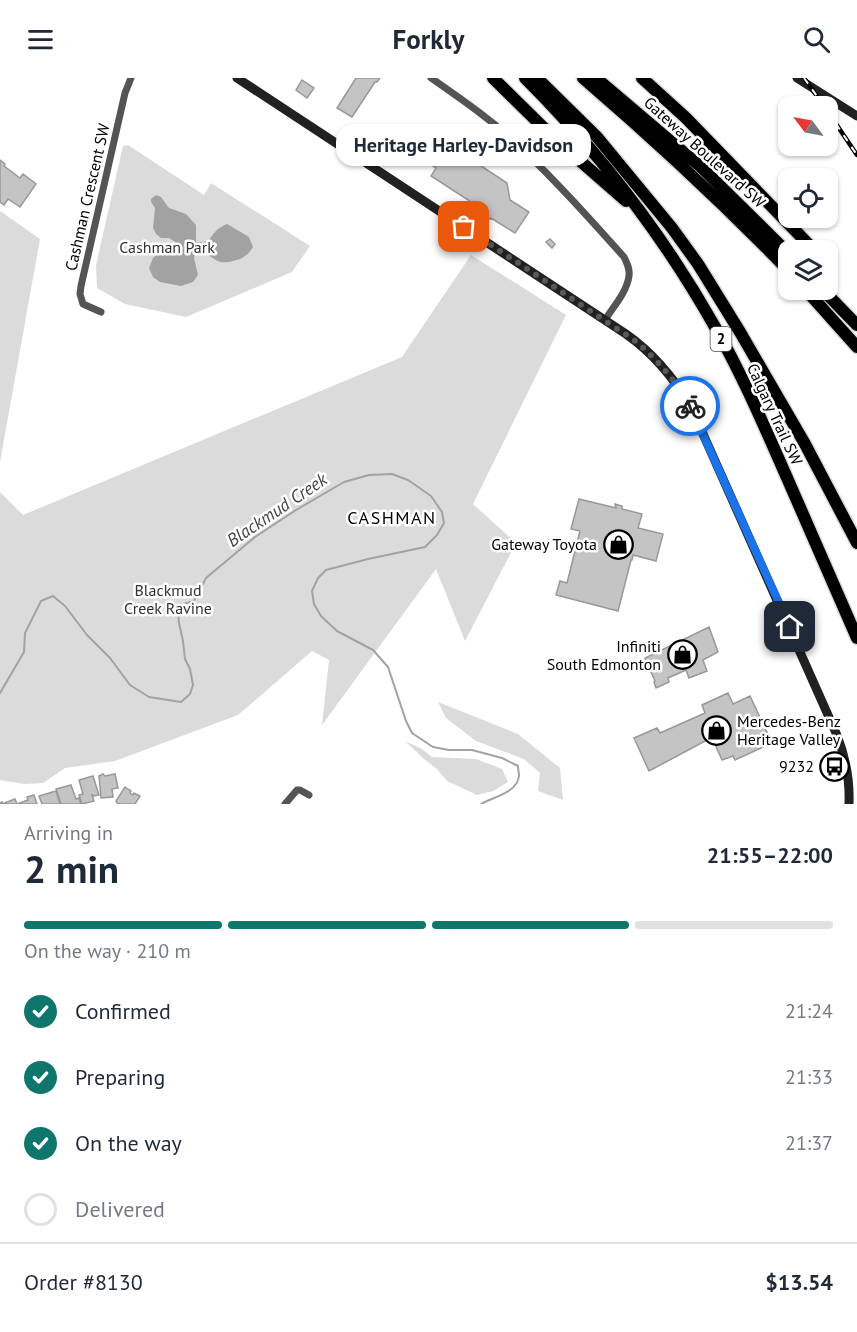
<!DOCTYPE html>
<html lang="en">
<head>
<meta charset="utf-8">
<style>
	body { margin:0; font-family:"PT Sans",sans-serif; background:#f6f6f7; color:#1f2937; height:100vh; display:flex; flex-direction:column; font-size:22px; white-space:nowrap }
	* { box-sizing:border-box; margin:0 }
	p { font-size:20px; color:#747a83 }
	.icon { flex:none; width:33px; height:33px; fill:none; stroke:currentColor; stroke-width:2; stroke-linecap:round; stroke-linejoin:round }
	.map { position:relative; height:726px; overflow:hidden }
	.drawer { display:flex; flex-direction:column; background:#fff; flex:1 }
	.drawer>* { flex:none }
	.needle { width:39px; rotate:302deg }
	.tools { position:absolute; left:778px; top:18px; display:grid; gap:12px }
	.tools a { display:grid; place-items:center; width:60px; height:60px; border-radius:12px; background:#fff; box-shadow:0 2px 4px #0004; font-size:30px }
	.pin { position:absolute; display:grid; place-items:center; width:51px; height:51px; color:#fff; margin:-26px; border-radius:12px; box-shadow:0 3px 9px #0006 }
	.courier { position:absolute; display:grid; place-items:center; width:60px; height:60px; margin:-30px; border:4px solid #1a73e8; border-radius:50%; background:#fff; color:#222; box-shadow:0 2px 8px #0007 }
	.bubble { position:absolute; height:42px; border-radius:18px; background:#fff; box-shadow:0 2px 4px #0004; font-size:20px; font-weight:600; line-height:42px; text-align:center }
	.summary em { font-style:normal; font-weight:600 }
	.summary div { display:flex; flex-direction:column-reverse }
	.summary { display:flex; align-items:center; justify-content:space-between; height:102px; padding:0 24px }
	h1 { font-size:39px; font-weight:600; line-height:45px }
	.bar { display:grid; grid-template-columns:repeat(4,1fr); gap:9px 6px; align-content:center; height:72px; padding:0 24px }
	.bar i { height:8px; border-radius:4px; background:#e0e1e3 }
	.bar .current { background:#0f766e }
	.bar p { grid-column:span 4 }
	.line { display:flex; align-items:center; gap:15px; padding:0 24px; border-top:2px solid #e0e1e3 }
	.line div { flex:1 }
	ol { padding:0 24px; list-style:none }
	li { display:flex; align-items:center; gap:18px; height:66px }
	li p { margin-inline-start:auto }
	li .icon { padding:6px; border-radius:50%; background:#0f766e; color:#fff; stroke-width:4 }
	li:last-child { color:#747a83 }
	li i { width:33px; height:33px; border:3px solid #e0e1e3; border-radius:50% }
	header { display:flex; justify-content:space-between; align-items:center; height:78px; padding:0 24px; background:#fff; font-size:27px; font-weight:600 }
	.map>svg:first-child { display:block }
	.green { fill:#dbdbdb }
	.water { fill:#a2a2a2 }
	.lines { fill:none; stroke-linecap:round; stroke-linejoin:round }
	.stream { stroke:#a2a2a2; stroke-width:2 }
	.building { fill:#c4c4c4; stroke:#989898; stroke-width:1.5 }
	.highway-casing { stroke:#dbdbdb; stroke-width:15 }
	.street { stroke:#545454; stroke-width:7 }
	.secondary { stroke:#212121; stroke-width:9 }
	.highway { stroke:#000; stroke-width:12 }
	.rail-casing { stroke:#000; stroke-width:4.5 }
	.rail { stroke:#fff; stroke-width:2; stroke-dasharray:7; stroke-linecap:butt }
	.done { stroke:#595959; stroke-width:6; stroke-dasharray:0 10.8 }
	.route { stroke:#1a73e8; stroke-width:8 }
	.labels { text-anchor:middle; stroke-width:5; stroke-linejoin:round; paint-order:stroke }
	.shield { fill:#fff; stroke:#4c4c4c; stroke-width:1.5 }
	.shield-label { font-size:15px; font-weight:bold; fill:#000 }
	.street-label { font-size:16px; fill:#000; stroke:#fff }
	.park-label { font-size:16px; fill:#323232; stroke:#fff }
	.poi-label { font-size:16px; fill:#000; stroke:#fff; text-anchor:end }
	.water-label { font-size:18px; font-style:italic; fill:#434343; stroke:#fff }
	.neighbourhood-label { font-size:18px; letter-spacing:1.5px; fill:#000; stroke:#fff }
</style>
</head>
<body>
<header><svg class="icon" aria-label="menu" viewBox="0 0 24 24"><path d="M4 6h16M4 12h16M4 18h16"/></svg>Forkly<svg class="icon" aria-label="search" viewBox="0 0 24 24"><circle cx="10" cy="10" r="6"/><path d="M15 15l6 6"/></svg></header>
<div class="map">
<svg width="857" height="726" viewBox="0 0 857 726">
	<rect width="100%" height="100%" fill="#fff"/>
	<path class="green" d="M 128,67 L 204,117 L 211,105 L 310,168 L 292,194 L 186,239 L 125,226 L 97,210 L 96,187 L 123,68 Z
		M 0,133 L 40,161 L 0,384 Z
		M 471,177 L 566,237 L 473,426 L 516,465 L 465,563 L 436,491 L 322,647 L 329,582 L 312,573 L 238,637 L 115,683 L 65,690 L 43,705 L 25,706 L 0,702 L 0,414 L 23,437 L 402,279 Z
		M 438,624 L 518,656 L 560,690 L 563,722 L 538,713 L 540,695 L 524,681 L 476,663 L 446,640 Z
		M 405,663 L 422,671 L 432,679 L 476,681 L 502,691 L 508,704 L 493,713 L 477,717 L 447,703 L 437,691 L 424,681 Z"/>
	<path class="water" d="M 156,117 L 161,119 L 169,130 L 186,136 L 196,147 L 196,164 C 212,165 208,160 218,151 C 218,151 226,146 227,146 L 249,159 L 253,169 C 247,179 240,182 228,184 C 224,184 222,185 218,183 C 210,180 205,172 196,173 L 194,180 L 198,197 L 193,204 L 181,208 L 160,204 L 153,199 L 149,190 L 153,180 L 158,176 L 173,177 L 181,176 L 183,169 L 169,160 L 161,160 L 156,156 L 153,150 L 155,130 L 151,124 L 151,121 Z"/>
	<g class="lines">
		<path class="stream" d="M 0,615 L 24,574 L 25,555 L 41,523 L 53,518 L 65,528 L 87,557 L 110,580 L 130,607 L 149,619 L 181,624 L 190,616 L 193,607 L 190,591 L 185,581 L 183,563 L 179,545 L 178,534 L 184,526 L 194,523 L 206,500 L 255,459 L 296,432 L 344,404 L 369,397 L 392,396 L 408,402 L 431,418 L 442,434 L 444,445 L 437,457 L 425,469 L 368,481 L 326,492 L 318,500 L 312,513 L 314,526 L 321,538 L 337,553 L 373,572 L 388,589 L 406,643 L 412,655 L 433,669 L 449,672 L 472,672 L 502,680 L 518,688 C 518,691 519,695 519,698 C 517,715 493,719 481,726"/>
	</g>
	<path class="building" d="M 356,0 L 380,0 L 377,4 L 375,4 L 352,39 L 337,30 Z
		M 302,2 L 314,10 L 307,20 L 296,12 Z
		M 451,68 L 507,105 L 510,122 L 529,134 L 515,155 L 491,140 L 490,141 L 474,131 L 476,127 L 431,98 L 436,90 L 433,88 L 442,73 L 447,75 Z
		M 0,82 L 5,86 L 4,88 L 20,100 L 23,96 L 36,106 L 20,129 L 8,121 L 4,127 L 0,124 Z
		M 550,161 L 555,166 L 552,170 L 546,164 Z
		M 579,421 L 616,430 L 615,426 L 622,428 L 622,431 L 642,436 L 638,450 L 663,456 L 656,483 L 633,477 L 632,482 L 631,482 L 618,533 L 556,517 L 560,503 L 567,505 L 580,453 L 571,451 Z
		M 709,549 L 718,574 L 703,582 L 707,593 L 689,600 L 686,592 L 668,600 L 669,604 L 656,610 L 654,604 L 655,603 L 645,580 Z
		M 728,615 L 733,626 L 750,618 L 772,665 L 735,682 L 733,678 L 722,682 L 714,664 L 710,665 L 707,662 L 649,693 L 634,660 L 657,650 L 660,655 L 705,635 L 702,627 Z
		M 103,696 L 105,698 L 115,696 L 118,710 L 112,711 L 113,719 L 101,720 L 99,698 Z
		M 93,698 L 99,717 L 94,718 L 92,717 L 94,723 L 82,726 L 79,717 L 83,716 L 79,702 Z
		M 71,707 L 76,721 L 79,720 L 81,726 L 61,726 L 56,711 Z
		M 125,709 L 131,713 L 130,715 L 133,717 L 134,715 L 140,718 L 135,726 L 119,726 L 117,725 L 116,723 Z
		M 56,713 L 60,726 L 42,726 L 39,718 Z
		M 34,717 L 37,726 L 17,726 L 28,722 L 27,719 Z
		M 15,721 L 17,726 L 0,726 L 0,725 L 2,724 L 2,726 Z"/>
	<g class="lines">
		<defs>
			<path id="highway" d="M 493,0 L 555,61 L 626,123
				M 525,0 C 601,76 662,155 715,249 C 743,298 765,350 788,402 C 811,455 834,508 857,560
				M 537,0 L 597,59 L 672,150 L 698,186 L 740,254 L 805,366 L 857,465
				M 583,0 C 654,61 723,125 789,193
				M 596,0 L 701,89 L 789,176
				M 642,0 L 686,40 L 814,172
				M 806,212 L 857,269
				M 823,212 L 857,247"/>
		</defs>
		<use href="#highway" class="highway-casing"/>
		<path class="street" d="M 431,0 C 461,21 492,42 519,68 C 556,103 590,141 624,179 C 627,185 630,191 629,198 C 627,214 613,229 605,242
			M 101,234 L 83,226 L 80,216 L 81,208 L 125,15 L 131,0
			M 285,726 L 297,712 L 300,712 L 309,717"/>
		<path class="secondary" d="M 237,0 L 626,256 C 653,275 674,300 691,329 L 836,655 C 845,677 850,701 849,726
			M 797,0 L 857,38"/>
		<use href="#highway" class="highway"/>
		<defs>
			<path id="rail" d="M 804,0 L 824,28
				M 828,34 L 857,77"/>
		</defs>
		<use href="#rail" class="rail-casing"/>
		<use href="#rail" class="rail"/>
	</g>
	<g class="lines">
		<path class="done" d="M 464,149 L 634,262 C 657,281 675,302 690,328"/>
		<path class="route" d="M 690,328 L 790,549"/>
	</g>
	<defs>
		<symbol id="shop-ring" viewBox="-11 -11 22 22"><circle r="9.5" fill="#fff" stroke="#000" stroke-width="1.5"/><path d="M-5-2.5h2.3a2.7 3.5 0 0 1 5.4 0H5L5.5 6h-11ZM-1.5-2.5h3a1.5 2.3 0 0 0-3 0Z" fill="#000"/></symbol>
		<symbol id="bus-ring" viewBox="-11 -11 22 22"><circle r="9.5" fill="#fff" stroke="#000" stroke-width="1.5"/><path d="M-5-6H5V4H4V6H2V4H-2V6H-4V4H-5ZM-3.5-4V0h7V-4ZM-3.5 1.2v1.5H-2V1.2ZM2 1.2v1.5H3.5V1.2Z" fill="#000"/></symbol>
	</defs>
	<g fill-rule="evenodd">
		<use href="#shop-ring" x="602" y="450" width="33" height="33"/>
		<use href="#shop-ring" x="666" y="560" width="33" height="33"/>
		<use href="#shop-ring" x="700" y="636" width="33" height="33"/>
		<use href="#bus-ring" x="818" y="672" width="33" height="33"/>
	</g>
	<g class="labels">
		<rect class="shield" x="710.5" y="249" width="21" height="24" rx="4.5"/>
		<g class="shield-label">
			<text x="721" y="266">2</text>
		</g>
		<g class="street-label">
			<text transform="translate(705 74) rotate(42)" y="6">Gateway Boulevard SW</text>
			<text transform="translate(87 119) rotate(-77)" y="6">Cashman Crescent SW</text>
			<text transform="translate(775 336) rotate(65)" y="6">Calgary Trail SW</text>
		</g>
		<g class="park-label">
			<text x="167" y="175">Cashman Park</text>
			<text x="168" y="518">Blackmud<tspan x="168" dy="18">Creek Ravine</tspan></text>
		</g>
		<g class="poi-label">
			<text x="597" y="472">Gateway Toyota</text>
			<text x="661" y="574">Infiniti<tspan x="661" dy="18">South Edmonton</tspan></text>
			<text x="737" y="649" text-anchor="start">Mercedes-Benz<tspan x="737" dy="18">Heritage Valley</tspan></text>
			<text x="814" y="694">9232</text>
		</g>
		<g class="water-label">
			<text transform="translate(277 432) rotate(-34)" y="6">Blackmud Creek</text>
		</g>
		<g class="neighbourhood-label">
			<text x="392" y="446">CASHMAN</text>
		</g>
	</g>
</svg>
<div class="tools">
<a><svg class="needle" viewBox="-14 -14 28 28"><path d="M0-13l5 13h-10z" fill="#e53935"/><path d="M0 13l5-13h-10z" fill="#747a83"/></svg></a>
<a><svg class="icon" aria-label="locate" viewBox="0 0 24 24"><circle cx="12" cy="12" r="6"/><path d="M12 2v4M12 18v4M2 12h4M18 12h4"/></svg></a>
<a><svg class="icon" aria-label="layers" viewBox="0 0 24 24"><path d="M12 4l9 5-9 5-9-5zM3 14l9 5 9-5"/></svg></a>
</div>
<div class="pin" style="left:464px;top:149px;background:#ea580c"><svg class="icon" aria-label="bag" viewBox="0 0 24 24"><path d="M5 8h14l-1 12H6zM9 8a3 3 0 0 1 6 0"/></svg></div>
<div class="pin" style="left:790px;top:549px;background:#1f2937"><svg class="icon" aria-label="home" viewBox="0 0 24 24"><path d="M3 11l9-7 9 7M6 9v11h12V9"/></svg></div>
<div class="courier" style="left:690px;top:328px"><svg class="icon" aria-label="bike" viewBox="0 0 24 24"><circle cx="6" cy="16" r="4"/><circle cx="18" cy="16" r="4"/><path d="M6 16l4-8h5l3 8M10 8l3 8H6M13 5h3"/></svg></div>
<div class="bubble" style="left:336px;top:46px;width:255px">Heritage Harley-Davidson</div>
</div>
<section class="drawer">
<div class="summary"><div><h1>2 min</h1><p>Arriving in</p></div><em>21:55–22:00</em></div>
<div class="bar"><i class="current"></i><i class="current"></i><i class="current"></i><i></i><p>On the way · 210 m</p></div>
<ol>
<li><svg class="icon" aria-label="check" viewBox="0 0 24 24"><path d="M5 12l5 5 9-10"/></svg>Confirmed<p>21:24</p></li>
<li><svg class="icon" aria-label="check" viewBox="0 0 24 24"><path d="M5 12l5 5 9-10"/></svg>Preparing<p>21:33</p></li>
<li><svg class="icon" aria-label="check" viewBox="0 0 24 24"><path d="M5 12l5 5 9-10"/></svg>On the way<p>21:37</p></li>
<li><i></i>Delivered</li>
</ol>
<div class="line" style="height:78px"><div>Order #8130</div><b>$13.54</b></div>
</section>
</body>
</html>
